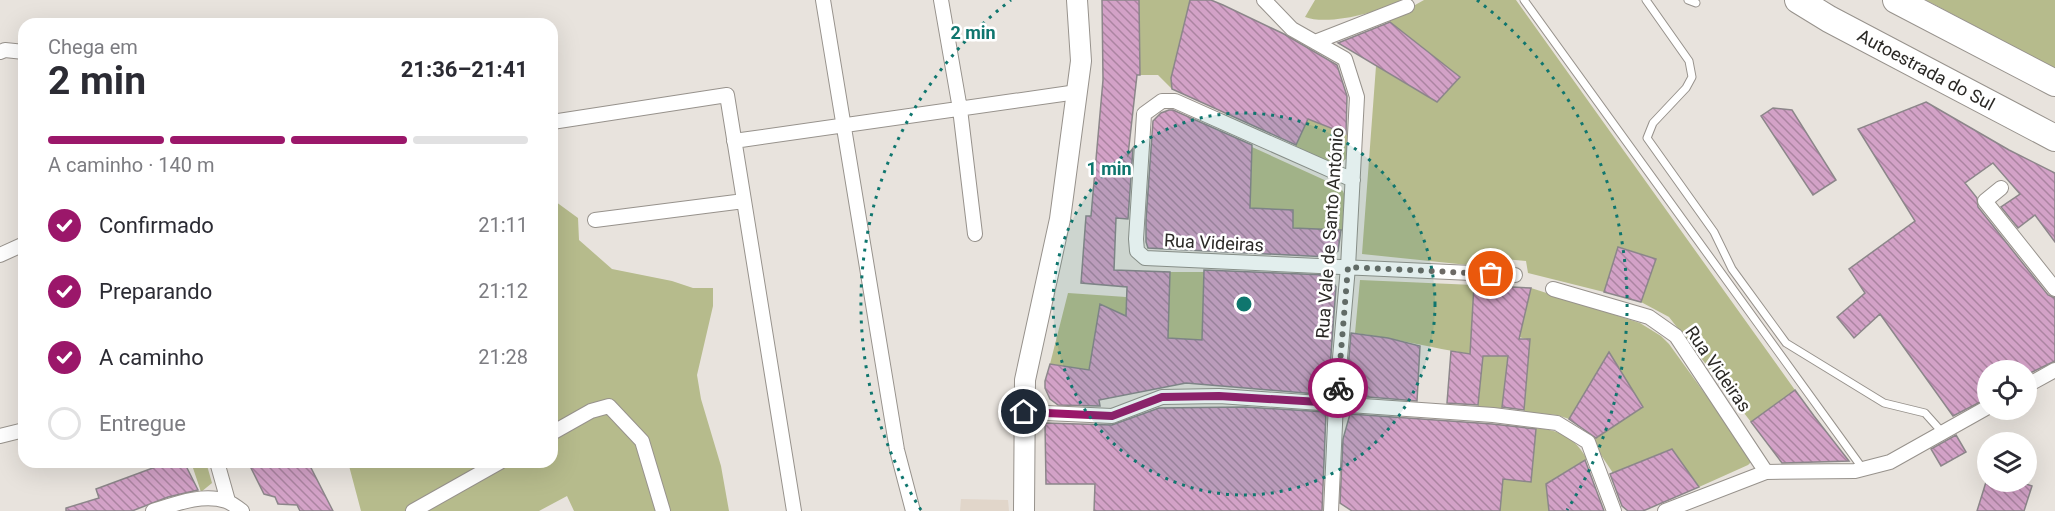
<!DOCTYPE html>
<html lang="pt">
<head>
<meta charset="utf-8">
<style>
	body { margin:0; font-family:Roboto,sans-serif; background:#f7f7f7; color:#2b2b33; height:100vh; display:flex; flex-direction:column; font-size:22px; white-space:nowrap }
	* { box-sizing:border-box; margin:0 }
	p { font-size:20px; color:#7c7c81 }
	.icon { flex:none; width:33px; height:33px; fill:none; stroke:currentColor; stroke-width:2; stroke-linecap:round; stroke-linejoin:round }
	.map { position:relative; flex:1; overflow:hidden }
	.drawer { position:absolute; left:18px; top:18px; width:540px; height:450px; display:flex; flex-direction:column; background:#fff; border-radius:18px; box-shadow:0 6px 24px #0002 }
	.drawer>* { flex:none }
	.fabs { position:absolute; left:1977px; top:360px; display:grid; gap:12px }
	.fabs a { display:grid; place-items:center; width:60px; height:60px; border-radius:50%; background:#fff; box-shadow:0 6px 24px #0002; font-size:30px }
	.pin { position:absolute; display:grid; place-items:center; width:51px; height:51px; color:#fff; margin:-26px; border:3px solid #fff; border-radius:50%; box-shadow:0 2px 6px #0007 }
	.courier { position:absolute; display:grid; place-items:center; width:60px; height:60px; margin:-30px; border:4px solid #9b176a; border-radius:50%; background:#fff; color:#222; box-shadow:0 2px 8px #0007 }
	.overview em { font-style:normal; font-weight:700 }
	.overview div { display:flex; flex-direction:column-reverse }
	.overview { display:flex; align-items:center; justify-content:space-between; height:102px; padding:0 30px }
	h1 { font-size:39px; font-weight:700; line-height:45px }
	.bar { display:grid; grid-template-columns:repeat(4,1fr); gap:9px 6px; align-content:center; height:72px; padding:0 30px }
	.bar i { height:8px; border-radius:4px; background:#e1e1e2 }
	.bar .current { background:#9b176a }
	.bar p { grid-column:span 4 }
	ol { padding:0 30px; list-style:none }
	li { display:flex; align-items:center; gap:18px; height:66px }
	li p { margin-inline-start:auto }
	li .icon { padding:6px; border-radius:50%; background:#9b176a; color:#fff; stroke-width:4 }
	li:last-child { color:#7c7c81 }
	li i { width:33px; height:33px; border:3px solid #e1e1e2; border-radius:50% }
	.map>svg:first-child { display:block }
	.built { fill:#e1d6ca }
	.green { fill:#b6bb8c }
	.building { fill:url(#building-back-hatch); stroke:#8c868a; stroke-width:1.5 }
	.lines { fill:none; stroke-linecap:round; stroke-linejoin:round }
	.service-casing { stroke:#97928c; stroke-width:9 }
	.minor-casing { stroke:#97928c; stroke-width:16 }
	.secondary-casing { stroke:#97928c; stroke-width:22 }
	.motorway-casing { stroke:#97928c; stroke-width:28 }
	.service { stroke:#fff; stroke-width:7 }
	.minor { stroke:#fff; stroke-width:14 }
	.secondary { stroke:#fff; stroke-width:20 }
	.motorway { stroke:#fff; stroke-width:26 }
	.done { stroke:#6d6a66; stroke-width:6; stroke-dasharray:0 10.8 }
	.route { stroke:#9b176a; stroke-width:8 }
	.ring { fill:none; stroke:#0f766e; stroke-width:3; stroke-dasharray:3 6 }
	.labels { text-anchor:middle; stroke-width:5; stroke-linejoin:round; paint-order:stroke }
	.street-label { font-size:18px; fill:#2b2926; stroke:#fff }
	.centre { fill:#0f766e; stroke:#fff; stroke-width:3 }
	.ring-label { font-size:18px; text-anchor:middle; font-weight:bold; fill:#0f766e; stroke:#fff; stroke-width:5; stroke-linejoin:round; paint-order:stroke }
</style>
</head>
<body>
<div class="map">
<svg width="2055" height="511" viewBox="0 0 2055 511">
	<defs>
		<pattern id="building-back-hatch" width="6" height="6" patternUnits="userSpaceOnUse" patternTransform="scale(1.5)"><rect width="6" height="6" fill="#d3a2c7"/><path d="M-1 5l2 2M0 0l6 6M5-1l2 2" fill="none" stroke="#ab84a1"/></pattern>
	</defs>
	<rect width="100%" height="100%" fill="#e8e3dd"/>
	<path class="built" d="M 961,499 L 1008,500 L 1009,511 L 960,511 Z"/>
	<path class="green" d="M 1139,0 L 1190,0 L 1171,78 L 1172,89 L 1158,75 L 1140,75 Z
		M 1315,0 L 1401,0 C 1381,12 1328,26 1305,17 Z
		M 1424,0 L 1516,0 L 1795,390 L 1751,422 L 1669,317 L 1641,302 L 1656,259 L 1619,247 L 1604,292 L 1528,273 L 1526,261 L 1504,259 L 1497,268 L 1362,254 L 1376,66 L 1437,102 L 1460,77 L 1383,17 L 1408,9 Z
		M 1926,0 L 2055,0 L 2055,69 Z
		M 1308,119 L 1347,135 L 1350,152 L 1346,159 L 1337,165 L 1295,147 Z
		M 1252,147 L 1331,183 L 1343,191 L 1346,199 L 1343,231 L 1293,228 L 1293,210 L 1250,208 Z
		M 552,199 L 578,218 L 579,240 L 612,269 L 672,281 L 693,288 L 713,288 L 713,306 L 697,375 L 701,399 L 721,466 L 729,511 L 574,511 L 567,496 L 539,511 L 361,511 L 348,462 L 552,462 Z
		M 1170,272 L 1204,272 L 1202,340 L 1168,338 Z
		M 1360,280 L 1474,285 L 1470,354 C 1432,348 1394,338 1355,333 Z
		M 1531,288 L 1640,323 L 1661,336 L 1669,344 L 1750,456 L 1751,462 L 1748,465 L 1699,487 L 1671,449 L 1613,473 L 1591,440 L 1642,407 L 1609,353 L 1569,419 L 1557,415 L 1524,412 L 1530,340 L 1519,337 Z
		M 1068,293 L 1126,297 L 1126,316 L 1100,305 L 1089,370 L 1050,364 Z
		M 1508,353 L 1502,410 L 1478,407 L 1483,356 Z
		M 1536,428 C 1560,430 1575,438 1587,459 L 1546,484 L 1549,511 L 1500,511 L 1503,479 L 1531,481 Z
		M 191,462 L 206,462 L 212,483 L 201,492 Z"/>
	<path class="building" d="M 1102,0 L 1139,0 L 1140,75 L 1137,75 L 1128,155 L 1133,148 L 1128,219 L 1116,218 L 1114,270 L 1170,272 L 1168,338 L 1202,340 L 1204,270 L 1326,275 L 1331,278 L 1336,287 L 1328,395 L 1186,383 L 1099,400 L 1100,406 L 1058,405 L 1050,399 L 1045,388 L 1045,381 L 1050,364 L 1089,370 L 1100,304 L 1126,316 L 1127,287 L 1081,283 L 1086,216 L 1091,216 L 1103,80 Z
		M 1190,0 L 1211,0 L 1223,5 L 1284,34 L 1337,65 L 1347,96 L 1346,134 L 1308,119 L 1296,145 L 1172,89 L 1171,78 Z
		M 1390,22 L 1460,77 L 1437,102 L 1338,43 Z
		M 1926,102 L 2009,150 L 2055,173 L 2055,242 L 2035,215 L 2018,228 L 2001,207 L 2020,194 L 1993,163 L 1965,183 L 1977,198 L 1978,207 L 2048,295 L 2055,298 L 2055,361 L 2026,375 L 2026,370 L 1988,370 L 1988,398 L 1953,416 L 1880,314 L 1854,338 L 1837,317 L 1865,293 L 1849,269 L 1915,221 L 1858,129 Z
		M 1773,108 L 1792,110 L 1836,180 L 1813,195 L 1761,116 Z
		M 1169,110 L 1173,110 L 1252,145 L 1250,208 L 1293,210 L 1293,228 L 1341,230 L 1338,251 L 1329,257 L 1148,248 L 1146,242 L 1146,220 L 1153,121 L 1161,113 Z
		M 1618,247 L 1656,259 L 1641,302 L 1604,292 Z
		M 1474,285 L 1531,288 L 1519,339 L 1530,339 L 1524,410 L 1502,407 L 1508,356 L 1483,356 L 1478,405 L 1447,403 L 1451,351 L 1470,354 Z
		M 1351,333 L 1388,338 L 1420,346 L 1417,401 L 1356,396 L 1352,393 L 1347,381 Z
		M 1609,352 L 1643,407 L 1596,438 L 1569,419 Z
		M 1795,390 L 1814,416 L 1849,461 L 1782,463 L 1751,422 Z
		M 1245,407 L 1326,412 L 1322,511 L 1094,511 L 1095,484 L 1046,484 L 1045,423 L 1112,425 L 1159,408 Z
		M 1350,414 L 1492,424 L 1536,429 L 1531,482 L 1503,479 L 1500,511 L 1352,511 L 1340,503 L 1343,439 Z
		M 1956,435 L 1966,452 L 1941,466 L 1931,449 Z
		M 1672,449 L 1699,487 L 1643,511 L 1628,511 L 1622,506 L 1610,474 Z
		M 1585,460 L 1604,511 L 1549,511 L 1546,484 Z
		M 169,462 L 184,462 L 198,490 L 168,497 L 132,511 L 66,511 L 66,508 L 99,498 L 96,489 Z
		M 248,462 L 308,462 L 333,511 L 300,511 L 297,505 L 278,504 L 275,497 L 264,494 Z
		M 1986,482 L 2020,482 L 2032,486 L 2024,511 L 1977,511 Z"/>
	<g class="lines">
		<defs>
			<path id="service" d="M 1524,0 L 1863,469
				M 1646,0 L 1689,61 L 1692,77 L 1686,88 L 1653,123 L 1647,138 L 1714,232 L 1732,269 L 1786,343 L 1884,403 L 1925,413 L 1942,432
				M 1688,0 L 1696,3
				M 2011,410 L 2011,411"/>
			<path id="minor" d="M 823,0 L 897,450 L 913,511
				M 941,0 L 960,109 L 975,234
				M 1264,0 L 1292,29 L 1345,59 L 1357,97 L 1348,267 L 1336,403 L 1331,511
				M 1315,42 L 1407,6
				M 0,52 L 5,50 L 24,52
				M 552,122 L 727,95 L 794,511
				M 734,141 L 1077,92
				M 1353,180 L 1175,101 L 1162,101 L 1144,114 L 1136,239 L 1137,251 L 1145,258 L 1515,275
				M 2001,188 L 1985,201 L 2055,289
				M 595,220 L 744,201
				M 0,255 L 24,244
				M 1553,289 L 1649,317 L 1676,336 L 1766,472
				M 2026,386 L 2055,370
				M 1024,412 L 1112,416 L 1162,397 L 1219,396 L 1493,415 L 1557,423 L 1588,442 L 1614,511
				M 552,433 L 591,411 L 609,406 L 642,441 L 663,511
				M 0,436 L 24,430
				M 217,462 L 228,501
				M 153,511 C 175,504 203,493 226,501 C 232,503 237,507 242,511
				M 413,511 L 500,462
				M 1665,511 L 1766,472 L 1855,471 L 1890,462 L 1988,407"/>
			<path id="secondary" d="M 1024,511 L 1025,380 L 1060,219 L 1081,61 L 1077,0"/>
			<path id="motorway" d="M 1798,0 L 1829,19 L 2055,138
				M 1896,0 L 2055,83"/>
		</defs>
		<use href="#service" class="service-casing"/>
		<use href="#minor" class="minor-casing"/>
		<use href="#secondary" class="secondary-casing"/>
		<use href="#motorway" class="motorway-casing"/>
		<use href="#service" class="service"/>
		<use href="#minor" class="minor"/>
		<use href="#secondary" class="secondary"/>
		<use href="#motorway" class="motorway"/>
	</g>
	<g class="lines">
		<path class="done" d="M 1338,388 L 1348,267 L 1491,274"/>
		<path class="route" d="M 1024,412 L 1112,416 L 1162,397 L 1219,396 L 1336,403 L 1338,388"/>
	</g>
	<circle cx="1244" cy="304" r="191" fill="#0f766e" fill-opacity=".12"/>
	<g class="ring">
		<circle cx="1244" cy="304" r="191"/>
		<path d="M921 510A383 383 0 0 1 1011 0M1477 0A383 383 0 0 1 1567 510"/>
	</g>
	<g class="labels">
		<g class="street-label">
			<text transform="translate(1926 70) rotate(28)" y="6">Autoestrada do Sul</text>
			<text transform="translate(1330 233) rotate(-86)" y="6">Rua Vale de Santo António</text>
			<text transform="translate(1214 243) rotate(3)" y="6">Rua Videiras</text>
			<text transform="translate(1718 369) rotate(55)" y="6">Rua Videiras</text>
		</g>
	</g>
	<circle cx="1244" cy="304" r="9" class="centre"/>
	<g class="ring-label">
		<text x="973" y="39">2 min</text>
		<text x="1109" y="175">1 min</text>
	</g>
</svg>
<div class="fabs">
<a><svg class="icon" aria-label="locate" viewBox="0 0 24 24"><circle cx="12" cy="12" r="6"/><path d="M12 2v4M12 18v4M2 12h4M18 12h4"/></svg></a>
<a><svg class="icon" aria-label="layers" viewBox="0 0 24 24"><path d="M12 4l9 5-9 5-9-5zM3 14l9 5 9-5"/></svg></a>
</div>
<div class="pin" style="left:1491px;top:274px;background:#ea580c"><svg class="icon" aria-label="bag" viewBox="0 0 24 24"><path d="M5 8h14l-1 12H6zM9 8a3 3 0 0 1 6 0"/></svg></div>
<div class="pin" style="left:1024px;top:412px;background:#1f2937"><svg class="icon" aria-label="home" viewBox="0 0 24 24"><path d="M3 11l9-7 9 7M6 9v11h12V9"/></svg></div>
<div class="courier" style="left:1338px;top:388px"><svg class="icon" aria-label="bike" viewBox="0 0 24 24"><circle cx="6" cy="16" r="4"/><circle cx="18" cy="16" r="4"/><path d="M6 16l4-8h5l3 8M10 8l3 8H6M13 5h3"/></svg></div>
<section class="drawer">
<div class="overview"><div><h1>2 min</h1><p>Chega em</p></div><em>21:36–21:41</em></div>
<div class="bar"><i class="current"></i><i class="current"></i><i class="current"></i><i></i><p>A caminho · 140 m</p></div>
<ol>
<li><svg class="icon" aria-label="check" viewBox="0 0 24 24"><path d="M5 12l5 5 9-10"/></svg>Confirmado<p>21:11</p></li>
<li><svg class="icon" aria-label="check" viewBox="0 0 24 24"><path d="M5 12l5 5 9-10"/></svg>Preparando<p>21:12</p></li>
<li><svg class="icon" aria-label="check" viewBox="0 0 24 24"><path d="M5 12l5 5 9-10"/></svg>A caminho<p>21:28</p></li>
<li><i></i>Entregue</li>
</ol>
</section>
</div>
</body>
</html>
